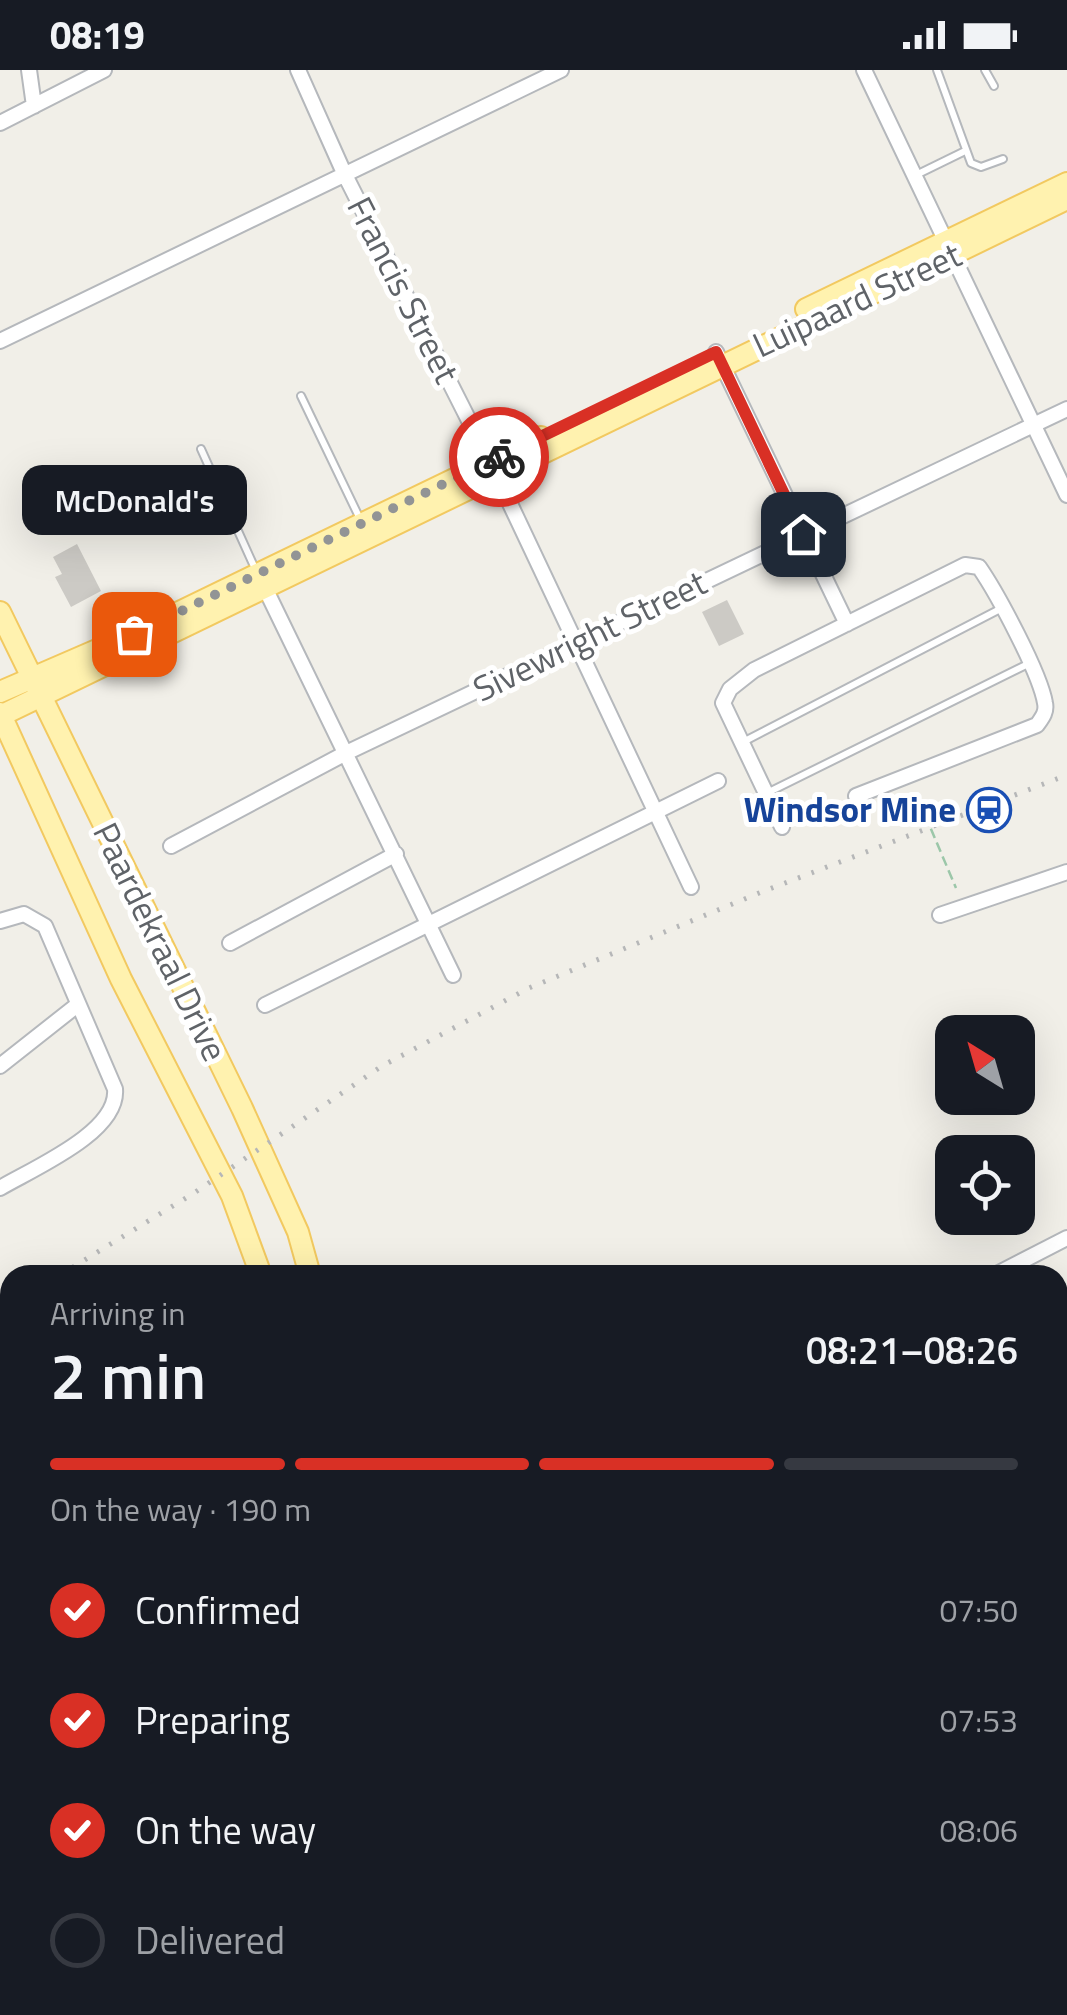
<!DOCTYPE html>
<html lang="en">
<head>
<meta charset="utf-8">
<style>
	body { margin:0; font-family:"Titillium Web",sans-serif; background:#20242c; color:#f1f3f6; height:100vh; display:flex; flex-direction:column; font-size:38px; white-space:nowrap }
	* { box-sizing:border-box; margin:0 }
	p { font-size:32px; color:#9ea1a6 }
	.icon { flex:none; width:55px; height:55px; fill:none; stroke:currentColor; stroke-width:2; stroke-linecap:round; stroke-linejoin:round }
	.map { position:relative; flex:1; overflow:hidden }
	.drawer { position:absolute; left:0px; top:1195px; width:1068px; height:750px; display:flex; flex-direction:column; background:#171b24; border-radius:30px 30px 0 0; box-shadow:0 10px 40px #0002 }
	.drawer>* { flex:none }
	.needle { width:65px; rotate:323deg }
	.tools { position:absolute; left:935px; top:945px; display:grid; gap:20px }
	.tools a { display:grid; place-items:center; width:100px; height:100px; border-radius:20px; background:#171b24; box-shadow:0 10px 40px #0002; font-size:50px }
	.pin { position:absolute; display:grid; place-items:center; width:85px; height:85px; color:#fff; margin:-42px; border-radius:20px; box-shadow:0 5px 15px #0006 }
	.courier { position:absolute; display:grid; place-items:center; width:100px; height:100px; margin:-50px; border:8px solid #d93025; border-radius:50%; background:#fff; color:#222; box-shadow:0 2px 12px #0007 }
	.bubble { position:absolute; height:70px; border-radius:20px; background:#171b24; box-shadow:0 10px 40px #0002; font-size:32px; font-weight:600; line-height:70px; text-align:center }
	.headline em { font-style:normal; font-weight:600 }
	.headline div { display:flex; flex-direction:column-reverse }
	.headline { display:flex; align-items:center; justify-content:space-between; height:170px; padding:0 50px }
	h1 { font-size:65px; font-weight:600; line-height:75px }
	.bar { display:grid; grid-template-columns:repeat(4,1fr); gap:15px 10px; align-content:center; height:120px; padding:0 50px }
	.bar i { height:12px; border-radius:8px; background:#363941 }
	.bar .current { background:#d93025 }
	.bar p { grid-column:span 4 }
	ol { padding:0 50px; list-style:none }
	li { display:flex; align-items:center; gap:30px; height:110px }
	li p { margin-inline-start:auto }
	li .icon { padding:10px; border-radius:50%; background:#d93025; color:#fff; stroke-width:4 }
	li:last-child { color:#9ea1a6 }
	li i { width:55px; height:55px; border:5px solid #363941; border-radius:50% }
	.status { display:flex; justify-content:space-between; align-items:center; height:70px; padding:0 50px; background:#171b24; direction:ltr }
	.status svg { height:28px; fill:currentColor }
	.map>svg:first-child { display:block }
	.building { fill:#cccac5 }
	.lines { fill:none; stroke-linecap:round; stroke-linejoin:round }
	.service-casing { stroke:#b5b8bc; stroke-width:10 }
	.minor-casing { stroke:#b5b8bc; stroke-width:18 }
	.primary-casing { stroke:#f2c960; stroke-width:24 }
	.path { stroke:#9cc7a9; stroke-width:2.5; stroke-dasharray:10 5; stroke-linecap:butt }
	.service { stroke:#fff; stroke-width:6 }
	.minor { stroke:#fff; stroke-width:14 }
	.primary { stroke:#fff2af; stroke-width:20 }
	.rail { stroke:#b6b7b8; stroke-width:5; stroke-dasharray:2.5 12; stroke-linecap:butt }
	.path-bridge { stroke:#9cc7a9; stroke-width:2.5; stroke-dasharray:10 5; stroke-linecap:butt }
	.done { stroke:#929495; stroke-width:10; stroke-dasharray:0 18 }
	.route { stroke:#d93025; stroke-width:12 }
	.labels { text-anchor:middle; stroke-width:10; stroke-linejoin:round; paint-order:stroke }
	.street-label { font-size:35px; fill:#5f6368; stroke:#fff }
	.transit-label { font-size:35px; font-weight:bold; fill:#164399; stroke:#fff; text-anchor:end }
</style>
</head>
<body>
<div class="status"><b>08:19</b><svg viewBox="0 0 49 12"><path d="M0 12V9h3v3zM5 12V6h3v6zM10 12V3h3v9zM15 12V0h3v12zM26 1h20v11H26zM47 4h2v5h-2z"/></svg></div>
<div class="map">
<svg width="1067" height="1945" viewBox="0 0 1067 1945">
	<rect width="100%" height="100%" fill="#f1efe8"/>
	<path class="building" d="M 77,474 L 101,521 L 71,537 L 55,507 L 62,504 L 53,487 Z
		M 727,530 L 744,564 L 719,576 L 702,542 Z"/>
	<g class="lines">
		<defs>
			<path id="service" d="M 937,0 L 971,93 L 981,97 L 1003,89
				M 985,0 L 994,16
				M 916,105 L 963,82
				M 301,326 L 361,451
				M 201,379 L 257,503
				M 173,423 L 213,404
				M 743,672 L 1002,538
				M 767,723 L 1028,594
				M 0,1860 L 10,1863"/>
			<path id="minor" d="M 29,0 L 34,36
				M 298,0 L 344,103 L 496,404 L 691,817
				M 864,0 L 1067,425
				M 0,53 L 104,0
				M 0,271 L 561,0
				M 716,282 L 847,554
				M 265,518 L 453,905
				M 782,757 L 723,633 L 730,619 L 754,600 L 965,495 L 979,497 C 997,523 1040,603 1045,633 C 1047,642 1042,648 1037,655 L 856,726
				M 171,776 L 346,683 L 1067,339
				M 940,845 L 1067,802
				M 0,851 L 24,844 L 45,856 L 115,1019 C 119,1062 34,1098 0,1118
				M 230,873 L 396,784
				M 265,935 L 718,711
				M 0,996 L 76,936
				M 995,1205 L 1067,1168
				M 1058,1289 L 1067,1282
				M 1058,1617 L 1067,1619
				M 1058,1815 L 1067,1808
				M 658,1945 L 675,1935
				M 920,1945 L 938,1935"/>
			<path id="primary" d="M 806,239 L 1067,113
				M 0,542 L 242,1038 L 298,1162 L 310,1205
				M 0,622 L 134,564 L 541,367
				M 0,643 L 121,909 L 232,1126 L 261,1205
				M 0,646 L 1067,129
				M 274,1935 L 276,1945
				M 322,1935 L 324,1945"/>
		</defs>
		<use href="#service" class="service-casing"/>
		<use href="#minor" class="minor-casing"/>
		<use href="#primary" class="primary-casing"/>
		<path class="path" d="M 925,745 L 946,741"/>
		<use href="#service" class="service"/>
		<use href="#minor" class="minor"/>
		<use href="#primary" class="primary"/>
		<path class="rail" d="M 60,1205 L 194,1123 L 382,996 L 529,918 L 759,823 L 1067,705
			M 0,1241 L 10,1235"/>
		<path class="path-bridge" d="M 925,745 L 956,818"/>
	</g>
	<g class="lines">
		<path class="done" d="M 134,564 L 499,387"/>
		<path class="route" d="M 499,387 L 716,282 L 803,464"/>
	</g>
	<defs>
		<symbol id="station-ring" viewBox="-11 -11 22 22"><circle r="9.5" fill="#fff" stroke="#1a4fb4" stroke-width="1.5"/><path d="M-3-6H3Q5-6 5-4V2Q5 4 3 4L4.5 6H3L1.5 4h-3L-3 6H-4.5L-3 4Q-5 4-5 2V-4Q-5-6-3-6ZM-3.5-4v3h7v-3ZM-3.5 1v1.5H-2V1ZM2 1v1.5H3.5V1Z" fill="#1a4fb4"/></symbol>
	</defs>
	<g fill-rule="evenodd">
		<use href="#station-ring" x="964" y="715" width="50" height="50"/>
	</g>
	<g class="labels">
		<g class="street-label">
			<text transform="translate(403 220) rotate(63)" y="12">Francis Street</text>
			<text transform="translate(857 230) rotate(-25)" y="12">Luipaard Street</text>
			<text transform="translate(590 566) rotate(-26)" y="12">Sivewright Street</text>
			<text transform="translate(160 872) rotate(64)" y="12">Paardekraal Drive</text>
		</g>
		<g class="transit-label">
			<text x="956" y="752">Windsor Mine</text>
		</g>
	</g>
</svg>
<div class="tools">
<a><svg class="needle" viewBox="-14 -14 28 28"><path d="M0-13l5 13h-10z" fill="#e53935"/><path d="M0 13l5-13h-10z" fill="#9ea1a6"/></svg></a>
<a><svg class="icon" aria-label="locate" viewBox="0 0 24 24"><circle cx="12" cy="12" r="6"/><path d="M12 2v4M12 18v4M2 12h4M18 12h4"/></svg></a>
</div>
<div class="pin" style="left:134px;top:564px;background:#ea580c"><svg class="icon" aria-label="bag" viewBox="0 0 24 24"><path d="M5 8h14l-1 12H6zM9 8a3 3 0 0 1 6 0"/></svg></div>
<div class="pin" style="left:803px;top:464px;background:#1f2937"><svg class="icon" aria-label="home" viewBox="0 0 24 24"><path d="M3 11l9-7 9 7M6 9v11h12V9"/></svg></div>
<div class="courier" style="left:499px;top:387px"><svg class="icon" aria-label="bike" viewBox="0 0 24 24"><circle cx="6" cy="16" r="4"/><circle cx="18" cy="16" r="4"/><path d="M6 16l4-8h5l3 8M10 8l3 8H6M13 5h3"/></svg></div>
<div class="bubble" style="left:22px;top:395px;width:225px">McDonald's</div>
<section class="drawer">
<div class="headline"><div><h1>2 min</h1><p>Arriving in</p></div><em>08:21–08:26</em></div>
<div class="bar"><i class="current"></i><i class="current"></i><i class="current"></i><i></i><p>On the way · 190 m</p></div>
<ol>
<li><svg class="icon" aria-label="check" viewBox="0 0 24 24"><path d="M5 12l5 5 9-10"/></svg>Confirmed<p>07:50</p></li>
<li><svg class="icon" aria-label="check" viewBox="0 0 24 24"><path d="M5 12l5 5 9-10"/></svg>Preparing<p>07:53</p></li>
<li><svg class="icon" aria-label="check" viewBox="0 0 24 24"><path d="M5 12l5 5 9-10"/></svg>On the way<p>08:06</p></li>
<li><i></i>Delivered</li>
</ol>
</section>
</div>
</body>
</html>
